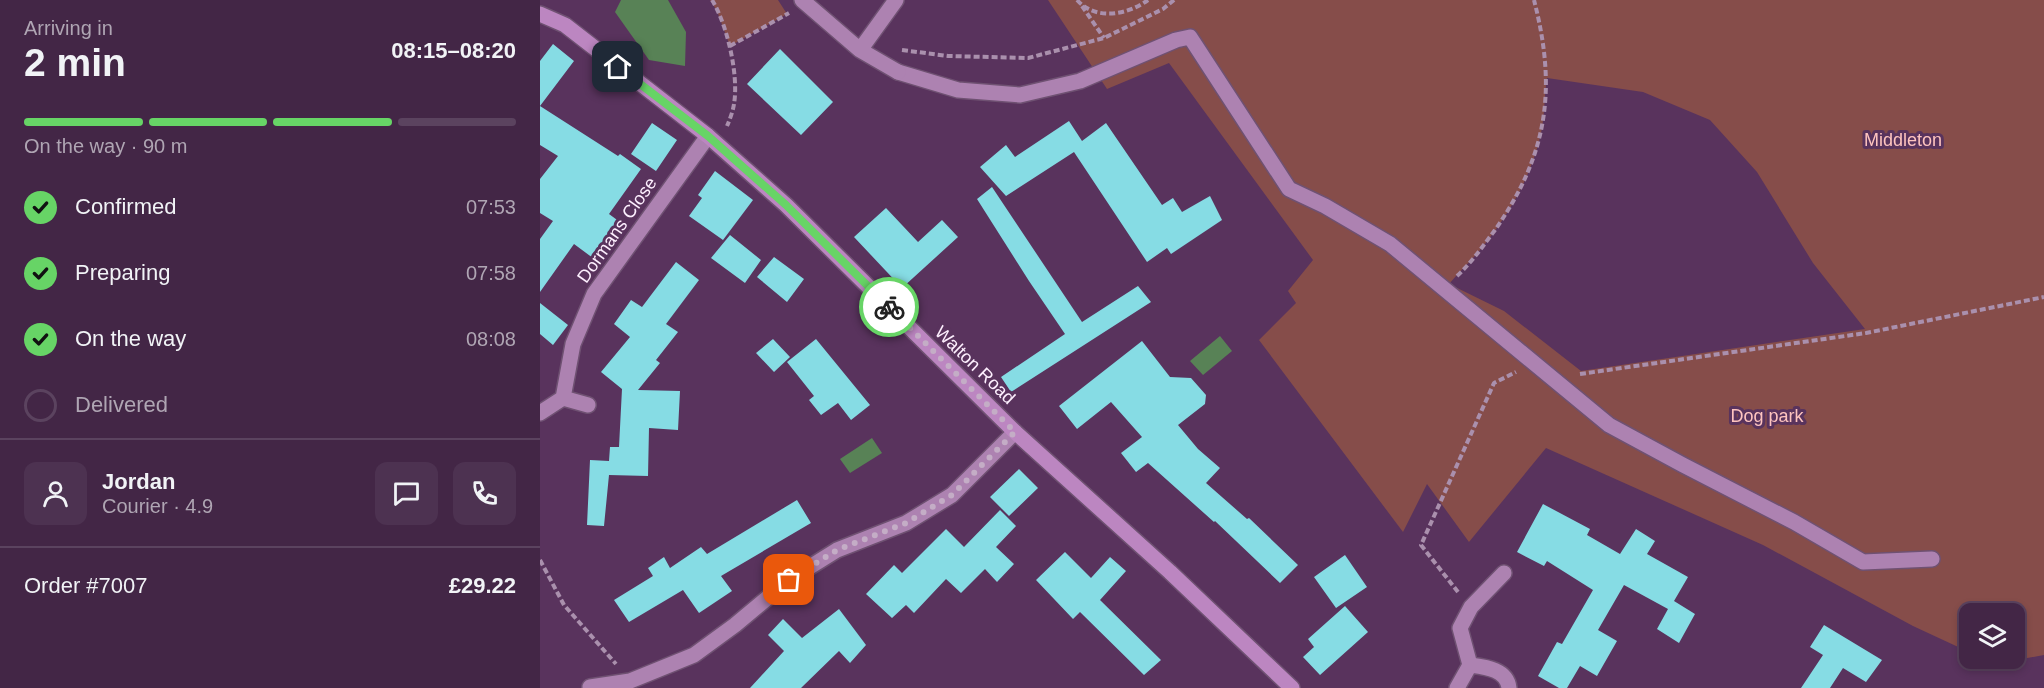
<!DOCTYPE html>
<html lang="en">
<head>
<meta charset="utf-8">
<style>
	body { margin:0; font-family:Arial,sans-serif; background:#4d3251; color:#f1f3f6; height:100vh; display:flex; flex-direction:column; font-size:22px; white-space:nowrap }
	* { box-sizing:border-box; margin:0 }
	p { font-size:20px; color:#afa5b3 }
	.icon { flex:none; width:33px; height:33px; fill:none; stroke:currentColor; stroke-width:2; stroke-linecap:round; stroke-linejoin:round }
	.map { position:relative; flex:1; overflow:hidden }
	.side { display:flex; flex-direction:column; background:#432646; width:540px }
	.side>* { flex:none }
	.controls { position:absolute; left:1419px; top:603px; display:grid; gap:12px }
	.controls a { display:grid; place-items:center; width:66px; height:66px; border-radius:12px; background:#432646; box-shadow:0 3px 9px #0003,0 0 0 2px #5b435f; font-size:30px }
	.pin { position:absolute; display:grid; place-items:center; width:51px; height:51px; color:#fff; margin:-26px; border-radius:12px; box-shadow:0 3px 9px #0006 }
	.courier { position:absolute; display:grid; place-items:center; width:60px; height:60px; margin:-30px; border:4px solid #67d466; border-radius:50%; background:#fff; color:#222; box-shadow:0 2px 8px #0007 }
	.overview em { font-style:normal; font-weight:700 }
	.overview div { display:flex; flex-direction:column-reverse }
	.overview { display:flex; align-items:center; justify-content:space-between; height:102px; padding:0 24px }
	h1 { font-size:39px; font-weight:700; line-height:45px }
	.bar { display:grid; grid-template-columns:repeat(4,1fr); gap:9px 6px; align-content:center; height:72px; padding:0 24px }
	.bar i { height:8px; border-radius:4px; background:#5b435f }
	.bar .current { background:#67d466 }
	.bar p { grid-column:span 4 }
	.line { display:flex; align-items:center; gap:15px; padding:0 24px; border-top:2px solid #5b435f }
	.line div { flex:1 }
	.round { display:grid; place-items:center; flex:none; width:63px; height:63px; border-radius:12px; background:#4d3251 }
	ol { padding:0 24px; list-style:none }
	li { display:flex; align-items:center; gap:18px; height:66px }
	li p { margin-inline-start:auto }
	li .icon { padding:6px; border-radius:50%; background:#67d466; color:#111; stroke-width:4 }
	li:last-child { color:#afa5b3 }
	li i { width:33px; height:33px; border:3px solid #5b435f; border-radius:50% }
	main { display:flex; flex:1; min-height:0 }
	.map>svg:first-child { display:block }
	.green { fill:#864d4a; fill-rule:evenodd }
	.water { fill:#588256 }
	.building { fill:#86dce4 }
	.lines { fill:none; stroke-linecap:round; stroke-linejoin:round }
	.lane-casing { stroke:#6f5172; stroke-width:18 }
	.street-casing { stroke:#6f5172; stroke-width:18 }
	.secondary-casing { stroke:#6f5172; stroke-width:18 }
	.path { stroke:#aa90ad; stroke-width:4; stroke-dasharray:6 3; stroke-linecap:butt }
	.lane { stroke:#ad82b1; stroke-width:15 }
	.street { stroke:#ad82b1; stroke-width:15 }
	.secondary { stroke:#bc86c1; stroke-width:15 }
	.done { stroke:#c4adc6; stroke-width:6; stroke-dasharray:0 10.8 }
	.route { stroke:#67d466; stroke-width:8 }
	.labels { text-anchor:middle; stroke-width:6; stroke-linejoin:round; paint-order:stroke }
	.park-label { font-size:18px; fill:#fec4bf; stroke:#59335d }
	.street-label { font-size:18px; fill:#fdeffe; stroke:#59335d }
</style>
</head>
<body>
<main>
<section class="side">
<div class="overview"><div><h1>2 min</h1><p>Arriving in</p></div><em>08:15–08:20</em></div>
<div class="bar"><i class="current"></i><i class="current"></i><i class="current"></i><i></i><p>On the way · 90 m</p></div>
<ol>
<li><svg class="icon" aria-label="check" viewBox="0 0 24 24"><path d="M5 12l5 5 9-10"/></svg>Confirmed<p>07:53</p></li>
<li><svg class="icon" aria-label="check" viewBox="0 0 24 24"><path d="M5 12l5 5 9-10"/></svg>Preparing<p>07:58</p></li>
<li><svg class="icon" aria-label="check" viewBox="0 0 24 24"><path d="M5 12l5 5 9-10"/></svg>On the way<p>08:08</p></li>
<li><i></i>Delivered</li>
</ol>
<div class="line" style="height:108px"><a class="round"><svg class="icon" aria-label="person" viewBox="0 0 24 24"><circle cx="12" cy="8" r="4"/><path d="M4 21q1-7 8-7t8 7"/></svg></a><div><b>Jordan</b><p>Courier · 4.9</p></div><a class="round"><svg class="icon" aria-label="chat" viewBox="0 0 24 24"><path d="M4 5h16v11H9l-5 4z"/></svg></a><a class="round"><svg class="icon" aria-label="phone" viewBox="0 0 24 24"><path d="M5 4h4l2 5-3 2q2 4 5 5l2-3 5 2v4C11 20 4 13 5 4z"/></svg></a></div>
<div class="line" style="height:78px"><div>Order #7007</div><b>£29.22</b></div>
</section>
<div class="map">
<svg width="1504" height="688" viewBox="0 0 1504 688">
	<rect width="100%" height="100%" fill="#59335d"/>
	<path class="green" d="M 170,0 L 238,0 L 247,14 L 190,46 L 177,11 Z
		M 508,0 L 1504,0 L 1504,655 L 1455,664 L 1444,659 L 1474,658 L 1474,614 L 1430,614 L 1429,652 L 1373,626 L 1223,545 L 1006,448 L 929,542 L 887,484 L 863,532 L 719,340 L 756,303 L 748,291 L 773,260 L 629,63 L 567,89 ZM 1007,78 L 1103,92 L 1170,120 L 1217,172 L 1273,263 L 1325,329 L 1041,371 L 964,311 L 909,284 C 918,273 930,262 940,250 C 968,216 992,176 1001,133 C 1005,115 1004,95 1007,78 Z"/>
	<path class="water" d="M 81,0 L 128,0 L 146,32 L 145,66 L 109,60 L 75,12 Z
		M 680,336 L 692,351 L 663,375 L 650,361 Z
		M 332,438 L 342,453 L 310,473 L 300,459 Z"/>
	<path class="building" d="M 13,44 L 34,61 L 0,106 L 78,156 L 80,154 L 101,169 L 69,214 L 88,228 L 61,264 L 34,244 L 0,292 L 0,239 L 13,221 L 0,213 L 0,179 L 18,156 L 0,145 L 0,61 Z
		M 240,49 L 293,102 L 261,135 L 207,84 Z
		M 529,121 L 542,141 L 566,123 L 622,205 L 633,198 L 642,212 L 670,196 L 682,220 L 631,254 L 627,248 L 607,262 L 534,152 L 466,196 L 440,167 L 466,145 L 475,157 Z
		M 112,123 L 137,140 L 116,171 L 91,154 Z
		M 175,171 L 213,200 L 183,240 L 149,216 L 162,198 L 158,195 Z
		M 452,187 L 542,322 L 598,286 L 611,302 L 471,392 L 461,377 L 525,334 L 489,281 L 437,199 Z
		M 346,208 L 378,242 L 402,220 L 418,237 L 362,288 L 314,237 Z
		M 190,235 L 221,260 L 205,283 L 171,258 Z
		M 234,257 L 264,279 L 247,302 L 217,277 Z
		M 136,262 L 159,280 L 126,324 L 138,332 L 116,360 L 120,363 L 98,390 L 140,391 L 138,430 L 109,428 L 108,476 L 69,475 L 64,526 L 47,525 L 50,460 L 69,461 L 70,447 L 79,447 L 82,389 L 61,372 L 90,337 L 74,324 L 91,300 L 102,307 Z
		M 0,303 L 28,325 L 13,345 L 0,334 Z
		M 233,339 L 250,357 L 234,372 L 216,353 Z
		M 276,339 L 330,405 L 311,420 L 298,403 L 281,415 L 269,400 L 274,396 L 247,362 Z
		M 602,341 L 630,377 L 651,378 L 666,395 L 665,404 L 638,425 L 658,449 L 680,468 L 666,483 L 707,519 L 709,518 L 758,565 L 740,583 L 675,521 L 674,522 L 608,463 L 596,472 L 581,453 L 602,437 L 571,402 L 537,429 L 519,406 Z
		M 479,469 L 498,488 L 469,516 L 450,497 Z
		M 257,500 L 271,523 L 181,576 L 192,591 L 159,613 L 143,590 L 89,622 L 74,600 L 113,576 L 108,568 L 124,557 L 130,568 L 161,547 L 167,554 Z
		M 1003,504 L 1050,529 L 1047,535 L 1080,554 L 1096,529 L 1115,541 L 1107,554 L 1148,577 L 1134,601 L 1155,614 L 1139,643 L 1117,629 L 1128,609 L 1084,585 L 1058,630 L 1077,641 L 1057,676 L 1040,666 L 1027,688 L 1019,688 L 998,676 L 1017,642 L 1022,644 L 1053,590 L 1007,561 L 1004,566 L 977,552 Z
		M 460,510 L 476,526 L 456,547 L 474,564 L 457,582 L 445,569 L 421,593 L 406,579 L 374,613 L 366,605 L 352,618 L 326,594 L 354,565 L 362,573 L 406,529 L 424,547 Z
		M 525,552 L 551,578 L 570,557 L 586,571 L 560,600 L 621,660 L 604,675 L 540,612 L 533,619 L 496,580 Z
		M 805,555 L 827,587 L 796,608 L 774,577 Z
		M 805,606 L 828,632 L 780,675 L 763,657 L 774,647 L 768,639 Z
		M 299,609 L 326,645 L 310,663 L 299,651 L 261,688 L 210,688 L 244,651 L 228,635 L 243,619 L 262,638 Z
		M 1284,625 L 1342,660 L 1326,682 L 1303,668 L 1290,688 L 1261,688 L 1283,655 L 1270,647 Z"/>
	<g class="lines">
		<defs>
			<path id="lane" d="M 358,72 L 418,90 L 480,95 L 540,81 L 636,40 L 650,37 L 749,189 L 785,206 L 850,244 L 1069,425 L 1143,465 L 1254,522 L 1323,562 L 1392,559
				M 930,665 C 945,667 967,669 969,688
				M 917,688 L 930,665 L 920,628 L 931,607 L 964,573"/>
			<path id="street" d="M 262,0 L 320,50 L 358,72
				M 320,50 L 356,0
				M 23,398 L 48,405
				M 0,413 L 23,398 L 33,344 L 54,294 L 168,136
				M 50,687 L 90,681 L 154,655 L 195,625 L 249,580 L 297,550 L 366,523 L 412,495 L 475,432"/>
			<path id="secondary" d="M 0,14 L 25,25 L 168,136 L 246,205 L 475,432 L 630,572 L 752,688"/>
		</defs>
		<use href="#lane" class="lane-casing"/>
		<use href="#street" class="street-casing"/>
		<use href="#secondary" class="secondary-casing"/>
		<path class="path" d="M 172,0 C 187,24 199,75 194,104 C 193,111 190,119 187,126
			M 537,0 C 556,21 587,15 608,0
			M 542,6 L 564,38
			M 190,46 L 249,13
			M 362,50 L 408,56 L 488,58 L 564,38 L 623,9 L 634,0
			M 917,276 C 932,262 943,246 955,230 C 1008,154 1017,89 994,0
			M 1040,374 L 1326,333 L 1504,297
			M 0,560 L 24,605 L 76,664
			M 918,592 L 881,545 L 954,383 L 976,372"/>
		<use href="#lane" class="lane"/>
		<use href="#street" class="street"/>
		<use href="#secondary" class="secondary"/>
	</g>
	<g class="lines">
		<path class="done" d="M 249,580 L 297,550 L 366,523 L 412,495 L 475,432 L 349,307"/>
		<path class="route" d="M 78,67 L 168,136 L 246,205 L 349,307"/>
	</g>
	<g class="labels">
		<g class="park-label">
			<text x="1363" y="146">Middleton</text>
			<text x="1227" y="422">Dog park</text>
		</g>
		<g class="street-label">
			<text transform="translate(77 230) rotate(-55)" y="6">Dormans Close</text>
			<text transform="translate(435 365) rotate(44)" y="6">Walton Road</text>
		</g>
	</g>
</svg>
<div class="controls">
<a><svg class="icon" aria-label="layers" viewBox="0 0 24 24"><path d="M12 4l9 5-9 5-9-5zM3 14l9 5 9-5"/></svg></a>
</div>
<div class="pin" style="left:249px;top:580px;background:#ea580c"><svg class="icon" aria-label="bag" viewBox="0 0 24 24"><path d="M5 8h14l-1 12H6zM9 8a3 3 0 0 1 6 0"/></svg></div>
<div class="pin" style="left:78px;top:67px;background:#1f2937"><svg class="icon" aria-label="home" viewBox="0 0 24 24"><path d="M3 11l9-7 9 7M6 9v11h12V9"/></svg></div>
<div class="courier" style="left:349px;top:307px"><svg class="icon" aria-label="bike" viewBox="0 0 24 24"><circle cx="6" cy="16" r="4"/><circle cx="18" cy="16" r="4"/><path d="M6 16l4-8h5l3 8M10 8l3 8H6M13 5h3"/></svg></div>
</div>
</main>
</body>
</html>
